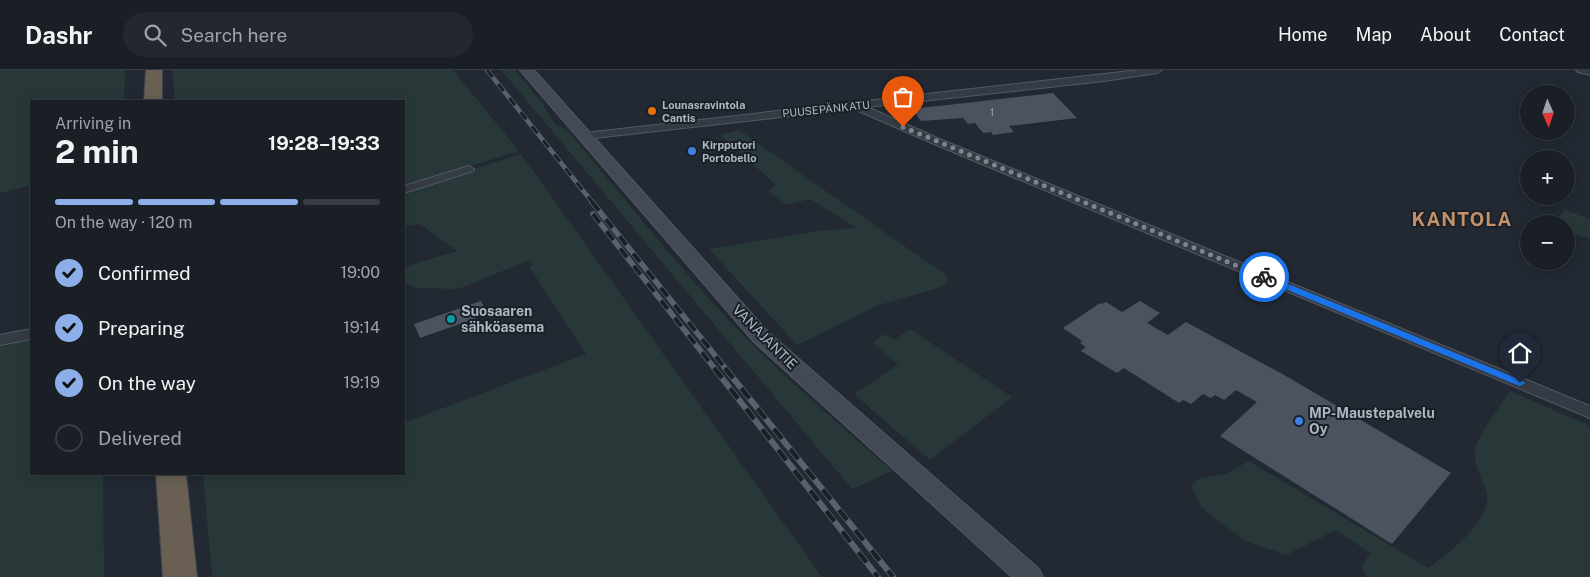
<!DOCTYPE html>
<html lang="en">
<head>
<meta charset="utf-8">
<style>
	body { margin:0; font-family:"Public Sans",sans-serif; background:#23272e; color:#f1f3f6; height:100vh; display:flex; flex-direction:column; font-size:19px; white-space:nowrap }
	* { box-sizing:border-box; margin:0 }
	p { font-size:16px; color:#9fa2a7 }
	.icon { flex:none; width:28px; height:28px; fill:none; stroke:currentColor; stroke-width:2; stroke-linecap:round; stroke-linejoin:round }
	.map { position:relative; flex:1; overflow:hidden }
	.details { position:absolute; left:30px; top:30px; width:375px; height:375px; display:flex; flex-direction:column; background:#1a1f26; border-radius:0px; box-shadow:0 2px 12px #0003,0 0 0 1px #383d43 }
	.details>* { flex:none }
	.needle { width:32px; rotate:177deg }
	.buttons { position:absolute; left:1520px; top:15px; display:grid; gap:10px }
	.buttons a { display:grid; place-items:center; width:55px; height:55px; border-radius:50%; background:#1a1f26; box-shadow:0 2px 12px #0003,0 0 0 1px #383d43; font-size:25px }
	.pin { position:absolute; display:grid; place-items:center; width:42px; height:42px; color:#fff; margin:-51px -21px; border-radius:50% 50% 50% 0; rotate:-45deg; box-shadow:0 0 5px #0007 }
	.pin .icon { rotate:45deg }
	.courier { position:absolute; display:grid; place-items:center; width:50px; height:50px; margin:-25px; border:4px solid #1a73e8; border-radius:50%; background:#fff; color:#222; box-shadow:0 1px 6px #0007 }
	.summary em { font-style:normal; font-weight:700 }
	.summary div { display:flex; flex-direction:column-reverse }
	.summary { display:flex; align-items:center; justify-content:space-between; height:85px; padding:0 25px }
	h1 { font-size:32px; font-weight:700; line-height:38px }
	.bar { display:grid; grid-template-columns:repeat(4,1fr); gap:8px 5px; align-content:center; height:60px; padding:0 25px }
	.bar i { height:6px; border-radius:4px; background:#383d43 }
	.bar .on { background:#8cafe9 }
	.bar p { grid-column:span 4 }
	ol { padding:0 25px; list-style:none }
	li { display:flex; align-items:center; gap:15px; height:55px }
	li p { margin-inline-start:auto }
	li .icon { padding:5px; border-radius:50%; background:#8cafe9; color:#111; stroke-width:4 }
	li:last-child { color:#9fa2a7 }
	li i { width:28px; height:28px; border:2px solid #383d43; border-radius:50% }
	header { display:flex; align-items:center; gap:30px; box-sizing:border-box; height:70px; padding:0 25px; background:#1a1f26; border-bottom:1px solid #383d43 }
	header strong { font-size:24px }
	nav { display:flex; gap:28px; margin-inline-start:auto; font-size:18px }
	.search { width:350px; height:45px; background:#23272e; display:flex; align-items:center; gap:12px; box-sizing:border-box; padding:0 18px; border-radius:28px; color:#9fa2a7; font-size:19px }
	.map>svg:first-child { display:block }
	.green { fill:#283838 }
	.building { fill:#4a535f }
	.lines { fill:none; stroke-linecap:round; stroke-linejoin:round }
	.street-casing { stroke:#525962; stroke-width:2 }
	.secondary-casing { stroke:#525962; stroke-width:2 }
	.highway-casing { stroke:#3f464f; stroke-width:2 }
	.street { fill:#353b44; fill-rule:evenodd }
	.secondary { fill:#434a56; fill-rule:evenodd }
	.highway { fill:#696053; fill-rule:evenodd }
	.rail-far2-casing { stroke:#59616d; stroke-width:4.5 }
	.rail-far1-casing { stroke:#59616d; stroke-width:5.5 }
	.rail-casing { stroke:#59616d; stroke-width:6 }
	.rail-far2 { stroke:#1a2028; stroke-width:3; stroke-dasharray:9; stroke-linecap:butt }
	.rail-far1 { stroke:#1a2028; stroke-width:4; stroke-dasharray:11; stroke-linecap:butt }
	.rail { stroke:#1a2028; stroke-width:4.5; stroke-dasharray:13; stroke-linecap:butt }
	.route { fill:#1a73e8 }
	.done { stroke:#7e858f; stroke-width:5; stroke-dasharray:0 9 }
	.food-dot { fill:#e8710a; stroke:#1a2028; stroke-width:2 }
	.shop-dot { fill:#3f7fe0; stroke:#1a2028; stroke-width:2 }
	.culture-dot { fill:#0f9aa8; stroke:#1a2028; stroke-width:2 }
	.labels { text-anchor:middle; stroke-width:4; stroke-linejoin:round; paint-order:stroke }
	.far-poi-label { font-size:11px; font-weight:bold; fill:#afb6c1; stroke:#1a2028; text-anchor:start }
	.far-street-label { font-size:11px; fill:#afb6c1; stroke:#1a2028 }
	.number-label { font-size:11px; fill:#969da8 }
	.poi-label { font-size:14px; font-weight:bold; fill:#afb6c1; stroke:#1a2028; text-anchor:start }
	.street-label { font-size:14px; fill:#afb6c1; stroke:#1a2028 }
	.district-label { font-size:19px; font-weight:bold; letter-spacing:1px; fill:#c49067; stroke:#1a2028 }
</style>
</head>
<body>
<header>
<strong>Dashr</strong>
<div class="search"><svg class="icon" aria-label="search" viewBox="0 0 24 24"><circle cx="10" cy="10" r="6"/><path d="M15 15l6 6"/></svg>Search here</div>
<nav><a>Home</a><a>Map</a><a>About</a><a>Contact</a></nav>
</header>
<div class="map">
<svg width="1590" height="507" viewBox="0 0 1590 507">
	<rect width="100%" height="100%" fill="#222933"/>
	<path class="green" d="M 0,0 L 125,0 L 124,31 L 31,31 L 31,115 L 0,123 Z
		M 172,0 L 453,0 L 519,81 L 404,116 L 404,31 L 175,31 Z
		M 501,0 L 515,0 L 542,33 L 555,54 L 566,59 C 619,121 668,185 723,244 C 775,300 835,350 892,401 L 852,419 Z
		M 739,60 L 947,206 L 945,216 L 879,235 L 797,275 L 709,179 L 825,160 L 857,158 L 810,129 L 787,135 L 768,122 L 776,115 L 720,65 Z
		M 521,84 L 822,507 L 212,507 L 203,404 L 404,404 L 404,353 L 586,284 L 529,196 L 533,195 L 530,190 L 458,219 L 418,218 L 404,214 L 404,197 L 457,181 L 420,154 L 404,156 L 404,121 Z
		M 1564,140 L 1590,149 L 1590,169 L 1566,161 L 1566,154 L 1555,154 Z
		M 910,259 L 1012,327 L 930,390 L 854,324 L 898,295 L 873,273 L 885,264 L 894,270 Z
		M 31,266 L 31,404 L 103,404 L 104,507 L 0,507 L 0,272 Z
		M 1510,321 L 1590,356 L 1590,507 L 1366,507 L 1362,496 L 1370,483 L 1336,460 L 1286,485 L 1245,471 L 1202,438 L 1191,416 L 1198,409 L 1225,404 L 1249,391 L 1428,498 C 1448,484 1496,448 1486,420 C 1480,405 1472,392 1476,376 C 1478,366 1503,332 1510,321 Z"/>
	<path class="building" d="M 1053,23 L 1077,48 L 1009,56 L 1014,62 L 993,65 L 991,62 L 983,63 L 975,53 L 968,54 L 963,48 L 921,51 L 912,39 Z
		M 481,231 L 488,244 L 420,268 L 414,254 Z
		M 1140,231 L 1160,243 L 1147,253 L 1168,265 L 1186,252 L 1286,306 L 1451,403 L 1392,474 L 1220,366 L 1257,332 L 1236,320 L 1224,330 L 1215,325 L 1211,328 L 1203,324 L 1191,334 L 1183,330 L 1179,333 L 1124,298 L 1117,303 L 1081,281 L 1086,277 L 1080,273 L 1082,271 L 1063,258 L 1100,233 L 1102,234 L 1106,232 L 1122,242 Z"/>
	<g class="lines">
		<defs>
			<path id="street" d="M 1139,0 L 1162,0 L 1157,3 L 1104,11 L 867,37 L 942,70 L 1590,336 L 1590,348 L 934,74 L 854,39 L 585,69 L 580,66 L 585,63 Z
				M 1576,0 L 1590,0 L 1590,5 L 1578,2 Z
				M 469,96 L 474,99 L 473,101 L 404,123 L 404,116 Z
				M 31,259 L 31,269 L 0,275 L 0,265 Z"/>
			<path id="secondary" d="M 520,0 L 534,0 L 768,262 L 1039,499 L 1043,507 L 1012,507 L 754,272 Z"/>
			<path id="highway" d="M 146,0 L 162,0 L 162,31 L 144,31 Z
				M 156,404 L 186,404 L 197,507 L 163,507 Z"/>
		</defs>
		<use href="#street" class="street-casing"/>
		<use href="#secondary" class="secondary-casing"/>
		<use href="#highway" class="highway-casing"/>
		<use href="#street" class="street"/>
		<use href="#secondary" class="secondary"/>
		<use href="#highway" class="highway"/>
		<defs>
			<path id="rail-far2" d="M 487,0 L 593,133"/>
			<path id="rail-far1" d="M 592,132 L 726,299
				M 593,144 L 715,299"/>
			<path id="rail" d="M 714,298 L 878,507
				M 725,298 L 893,507"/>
		</defs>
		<use href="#rail-far2" class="rail-far2-casing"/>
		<use href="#rail-far1" class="rail-far1-casing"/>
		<use href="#rail" class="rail-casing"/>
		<use href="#rail-far2" class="rail-far2"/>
		<use href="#rail-far1" class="rail-far1"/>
		<use href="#rail" class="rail"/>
	</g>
	<path class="route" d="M 1261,205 L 1267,205 L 1523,311 L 1525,313 L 1520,316 L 1517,315 L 1261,209 Z"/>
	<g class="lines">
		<path class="done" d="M 903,57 L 1264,207"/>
	</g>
	<circle class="food-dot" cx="652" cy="41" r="5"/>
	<g class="shop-dot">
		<circle cx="692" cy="81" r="5"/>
		<circle cx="1299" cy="351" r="5"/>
	</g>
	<circle class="culture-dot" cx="451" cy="249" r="5"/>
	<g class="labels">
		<g class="far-poi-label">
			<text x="662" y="39">Lounasravintola<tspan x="662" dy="13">Cantis</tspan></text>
			<text x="702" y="79">Kirpputori<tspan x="702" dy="13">Portobello</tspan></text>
		</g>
		<g class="far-street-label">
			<text transform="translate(826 39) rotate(-6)" y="4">PUUSEPÄNKATU</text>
		</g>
		<g class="number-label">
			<text x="992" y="46">1</text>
		</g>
		<g class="poi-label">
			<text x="461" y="246">Suosaaren<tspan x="461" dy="16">sähköasema</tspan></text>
			<text x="1309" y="348">MP-Maustepalvelu<tspan x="1309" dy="16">Oy</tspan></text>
		</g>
		<g class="street-label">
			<text transform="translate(765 267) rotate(45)" y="5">VANAJANTIE</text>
		</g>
		<g class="district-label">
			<text x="1462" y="156">KANTOLA</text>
		</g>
	</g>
</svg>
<div class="buttons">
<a><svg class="needle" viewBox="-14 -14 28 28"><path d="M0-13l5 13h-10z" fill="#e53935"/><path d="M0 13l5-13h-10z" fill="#9fa2a7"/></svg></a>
<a>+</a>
<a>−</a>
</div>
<div class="pin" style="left:903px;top:57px;background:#ea580c"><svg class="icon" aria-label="bag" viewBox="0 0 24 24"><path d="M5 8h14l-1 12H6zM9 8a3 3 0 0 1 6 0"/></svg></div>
<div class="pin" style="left:1520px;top:313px;background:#1f2937"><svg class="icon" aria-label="home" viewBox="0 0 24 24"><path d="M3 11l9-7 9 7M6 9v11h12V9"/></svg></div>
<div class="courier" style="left:1264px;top:207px"><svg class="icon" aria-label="bike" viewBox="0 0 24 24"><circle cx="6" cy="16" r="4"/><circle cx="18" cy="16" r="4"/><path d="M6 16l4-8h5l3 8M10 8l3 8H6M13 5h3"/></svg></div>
<section class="details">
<div class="summary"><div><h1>2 min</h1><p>Arriving in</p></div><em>19:28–19:33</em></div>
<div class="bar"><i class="on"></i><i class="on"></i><i class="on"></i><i></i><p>On the way · 120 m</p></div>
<ol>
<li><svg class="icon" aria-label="check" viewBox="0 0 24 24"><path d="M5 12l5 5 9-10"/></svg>Confirmed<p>19:00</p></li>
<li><svg class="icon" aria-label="check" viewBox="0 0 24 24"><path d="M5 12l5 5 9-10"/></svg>Preparing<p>19:14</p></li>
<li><svg class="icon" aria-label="check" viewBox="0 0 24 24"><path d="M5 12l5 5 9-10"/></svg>On the way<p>19:19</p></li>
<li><i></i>Delivered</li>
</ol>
</section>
</div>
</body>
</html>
